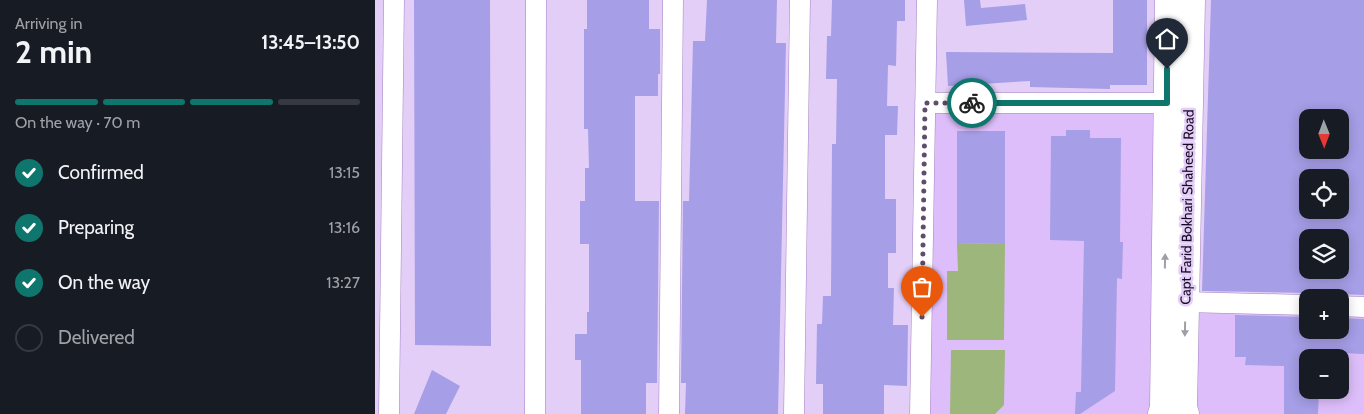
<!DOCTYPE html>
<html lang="en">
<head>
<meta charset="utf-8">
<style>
	body { margin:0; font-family:Cabin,sans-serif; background:#20242c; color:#f1f3f6; height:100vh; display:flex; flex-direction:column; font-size:19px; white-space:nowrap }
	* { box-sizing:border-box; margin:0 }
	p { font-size:16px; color:#9ea1a6 }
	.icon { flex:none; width:28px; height:28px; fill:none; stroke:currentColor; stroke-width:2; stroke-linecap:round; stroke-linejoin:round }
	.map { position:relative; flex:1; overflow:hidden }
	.panel { display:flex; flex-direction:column; background:#171b24; width:375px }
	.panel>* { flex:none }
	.needle { width:32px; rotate:179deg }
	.controls { position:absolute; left:924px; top:109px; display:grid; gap:10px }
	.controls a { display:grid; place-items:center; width:50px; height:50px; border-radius:10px; background:#171b24; box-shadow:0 2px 12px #0003; font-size:25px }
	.pin { position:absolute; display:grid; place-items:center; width:42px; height:42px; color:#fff; margin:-51px -21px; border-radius:50% 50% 50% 0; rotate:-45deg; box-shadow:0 0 5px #0007 }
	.pin .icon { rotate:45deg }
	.courier { position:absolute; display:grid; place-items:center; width:50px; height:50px; margin:-25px; border:4px solid #0f766e; border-radius:50%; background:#fff; color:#222; box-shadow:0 1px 6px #0007 }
	.overview em { font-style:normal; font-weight:700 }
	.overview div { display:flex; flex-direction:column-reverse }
	.overview { display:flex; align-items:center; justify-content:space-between; height:85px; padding:0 15px }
	h1 { font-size:32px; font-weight:700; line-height:38px }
	.bar { display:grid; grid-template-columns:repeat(4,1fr); gap:8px 5px; align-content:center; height:60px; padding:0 15px }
	.bar i { height:6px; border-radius:4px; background:#363941 }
	.bar .current { background:#0f766e }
	.bar p { grid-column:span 4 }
	ol { padding:0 15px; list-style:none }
	li { display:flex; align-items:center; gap:15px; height:55px }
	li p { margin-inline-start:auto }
	li .icon { padding:5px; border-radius:50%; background:#0f766e; color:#fff; stroke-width:4 }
	li:last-child { color:#9ea1a6 }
	li i { width:28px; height:28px; border:2px solid #363941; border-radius:50% }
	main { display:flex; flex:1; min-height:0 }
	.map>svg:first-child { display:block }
	.built { fill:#ddbefa; fill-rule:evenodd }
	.green { fill:#9cb67c }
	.building { fill:#a69ee6; fill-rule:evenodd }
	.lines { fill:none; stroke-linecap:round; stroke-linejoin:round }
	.street-casing { stroke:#a482c3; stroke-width:21 }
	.secondary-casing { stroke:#a482c3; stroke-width:29 }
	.street { stroke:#fff; stroke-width:20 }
	.secondary { stroke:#fff; stroke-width:28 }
	.oneway { fill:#a29da6 }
	.done { stroke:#5e4e6c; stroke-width:5; stroke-dasharray:0 9 }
	.route { stroke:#0f766e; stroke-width:6 }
	.labels { text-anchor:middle; stroke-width:5; stroke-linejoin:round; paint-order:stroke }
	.street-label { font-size:14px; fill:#170921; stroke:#e3cef7 }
</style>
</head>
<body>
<main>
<section class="panel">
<div class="overview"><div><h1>2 min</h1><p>Arriving in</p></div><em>13:45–13:50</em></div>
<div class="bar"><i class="current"></i><i class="current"></i><i class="current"></i><i></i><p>On the way · 70 m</p></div>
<ol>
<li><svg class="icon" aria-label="check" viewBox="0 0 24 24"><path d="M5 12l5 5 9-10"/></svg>Confirmed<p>13:15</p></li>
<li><svg class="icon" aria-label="check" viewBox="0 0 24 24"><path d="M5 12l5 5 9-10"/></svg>Preparing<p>13:16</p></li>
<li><svg class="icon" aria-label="check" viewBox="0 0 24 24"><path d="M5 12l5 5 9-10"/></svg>On the way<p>13:27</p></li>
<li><i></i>Delivered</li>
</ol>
</section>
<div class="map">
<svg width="989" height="414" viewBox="0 0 989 414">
	<rect width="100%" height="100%" fill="#e3cef7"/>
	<path class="built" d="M 550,103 L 792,103 L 787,414 L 545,414 Z
		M 810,302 L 932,305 L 932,330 L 965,330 L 965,306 L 989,307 L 989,414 L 810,414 ZM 932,358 L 965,358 L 965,390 L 932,390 Z"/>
	<path class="green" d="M 630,243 L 629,340 L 572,340 L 572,271 L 583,271 L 582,244 Z
		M 576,350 L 630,350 L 629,405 L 620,414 L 575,414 Z"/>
	<path class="building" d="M 39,0 L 115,0 L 116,346 L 40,345 Z
		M 212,0 L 274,0 L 274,29 L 285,29 L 285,74 L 283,74 L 283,96 L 260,96 L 260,201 L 284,201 L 282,383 L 271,383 L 271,414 L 206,414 L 206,360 L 200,360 L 200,334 L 212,334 L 212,312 L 214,312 L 214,244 L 205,244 L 205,201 L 210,201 L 210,168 L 214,168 L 213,129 L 209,129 L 209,29 L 212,29 Z
		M 332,0 L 402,0 L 401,43 L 411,43 L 403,414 L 310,414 L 311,383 L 306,383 L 308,201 L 314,201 L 318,41 L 330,41 Z
		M 457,0 L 530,0 L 530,21 L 522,21 L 521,66 L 513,65 L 512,106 L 523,106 L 522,135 L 510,135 L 510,199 L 521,199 L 521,253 L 513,253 L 513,288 L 519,288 L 518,325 L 533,325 L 532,386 L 509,385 L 509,414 L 448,414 L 448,384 L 441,384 L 442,324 L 447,324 L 448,296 L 456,296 L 457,144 L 461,144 L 462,79 L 451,79 L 452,36 L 456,36 Z
		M 589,0 L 605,0 L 606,8 L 650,4 L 652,20 L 591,26 Z
		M 738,0 L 772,0 L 772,85 L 735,85 L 735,89 L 655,87 L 655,81 L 573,86 L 571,52 L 738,53 Z
		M 836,0 L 989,0 L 989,295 L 966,294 L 957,298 L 941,298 L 932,293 L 827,291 ZM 932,118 L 965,118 L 965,150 L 932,150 ZM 932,178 L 965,178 L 965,210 L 932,210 ZM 932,238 L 965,238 L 965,270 L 932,270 Z
		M 691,130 L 715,130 L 715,138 L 746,138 L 745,242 L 748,242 L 747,279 L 742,278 L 740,391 L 705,414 L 700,414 L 701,392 L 706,392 L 709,241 L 675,240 L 676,136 L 691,136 Z
		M 582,131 L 630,131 L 630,243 L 582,244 Z
		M 860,315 L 932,317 L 932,330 L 965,330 L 965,318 L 989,319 L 989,354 L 945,352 L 945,358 L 932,358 L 932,390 L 944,390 L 943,414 L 909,414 L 909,366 L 870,365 L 871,357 L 860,357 Z
		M 57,370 L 85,386 L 71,414 L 39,414 Z"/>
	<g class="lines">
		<defs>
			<path id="street" d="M 550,103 L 792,103
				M 810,302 L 932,305
				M 965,306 L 989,307
				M 14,414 L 19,0
				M 160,414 L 161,0
				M 294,414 L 298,0
				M 419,414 L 425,0
				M 545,414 L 552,0"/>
			<path id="secondary" d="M 787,414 L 789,408 L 794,0
				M 810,414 L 808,408 L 816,0"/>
		</defs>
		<use href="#street" class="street-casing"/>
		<use href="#secondary" class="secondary-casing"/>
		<use href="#street" class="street"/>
		<use href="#secondary" class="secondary"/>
	</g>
	<defs><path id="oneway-solid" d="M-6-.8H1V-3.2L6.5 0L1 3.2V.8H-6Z" transform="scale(1.25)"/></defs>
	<g class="oneway">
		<use href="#oneway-solid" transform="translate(790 261) rotate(-89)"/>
		<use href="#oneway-solid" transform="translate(810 329) rotate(91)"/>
	</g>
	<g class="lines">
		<path class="done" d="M 547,317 L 550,103 L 597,103"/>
		<path class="route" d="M 597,103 L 792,103 L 792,69"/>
	</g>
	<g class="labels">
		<g class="street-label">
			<text transform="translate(812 207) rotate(-89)" y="5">Capt Farid Bokhari Shaheed Road</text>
		</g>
	</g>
</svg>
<div class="controls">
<a><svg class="needle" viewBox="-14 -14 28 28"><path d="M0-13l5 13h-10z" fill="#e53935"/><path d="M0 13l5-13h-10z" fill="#9ea1a6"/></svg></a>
<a><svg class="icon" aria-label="locate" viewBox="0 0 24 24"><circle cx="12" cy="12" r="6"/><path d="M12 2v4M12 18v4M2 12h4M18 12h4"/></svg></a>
<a><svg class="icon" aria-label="layers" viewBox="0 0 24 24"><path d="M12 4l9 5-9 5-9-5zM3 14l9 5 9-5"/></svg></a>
<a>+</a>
<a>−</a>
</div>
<div class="pin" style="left:547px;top:317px;background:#ea580c"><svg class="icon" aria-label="bag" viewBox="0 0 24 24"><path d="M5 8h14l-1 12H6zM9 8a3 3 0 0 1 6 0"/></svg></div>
<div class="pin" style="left:792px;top:69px;background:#1f2937"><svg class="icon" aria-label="home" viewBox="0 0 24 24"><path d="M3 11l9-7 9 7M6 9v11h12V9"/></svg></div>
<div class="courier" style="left:597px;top:103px"><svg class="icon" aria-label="bike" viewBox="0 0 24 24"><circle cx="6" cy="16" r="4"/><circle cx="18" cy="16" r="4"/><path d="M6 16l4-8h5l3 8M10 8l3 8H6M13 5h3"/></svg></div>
</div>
</main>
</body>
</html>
